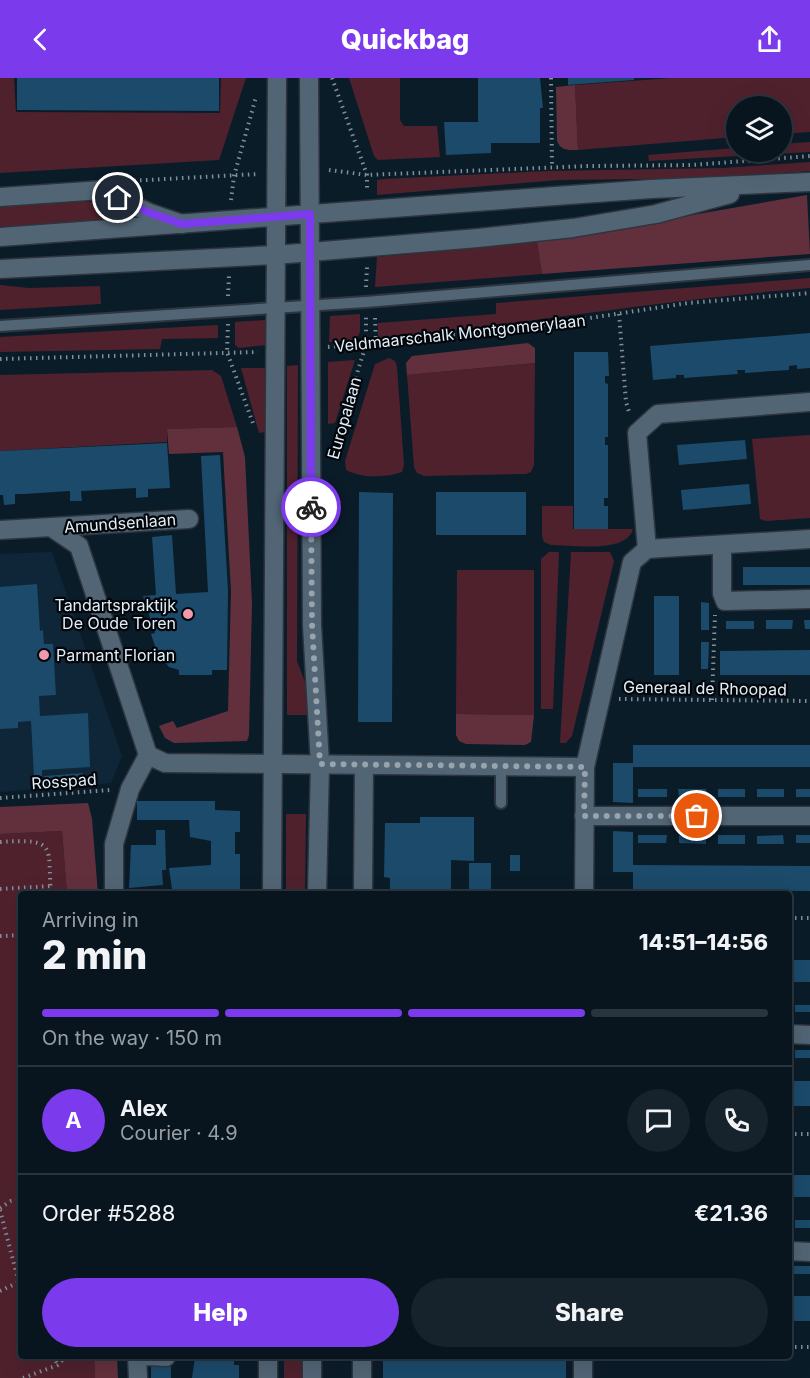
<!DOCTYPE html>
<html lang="en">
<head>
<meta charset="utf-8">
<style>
	body { margin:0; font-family:Inter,sans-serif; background:#16222c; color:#f1f3f6; height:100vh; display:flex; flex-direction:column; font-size:22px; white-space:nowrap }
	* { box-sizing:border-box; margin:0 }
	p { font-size:20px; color:#989fa4 }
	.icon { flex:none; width:33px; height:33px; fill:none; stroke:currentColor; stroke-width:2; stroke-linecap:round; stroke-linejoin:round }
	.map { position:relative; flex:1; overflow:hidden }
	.side { position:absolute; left:18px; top:813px; width:774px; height:468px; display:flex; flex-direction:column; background:#08151f; border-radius:6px; box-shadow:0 6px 24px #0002,0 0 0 2px #29343d }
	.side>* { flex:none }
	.fabs { position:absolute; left:726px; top:18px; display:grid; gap:12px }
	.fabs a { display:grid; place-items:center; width:66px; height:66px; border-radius:50%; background:#08151f; box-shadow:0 6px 24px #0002,0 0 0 2px #29343d; font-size:30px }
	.pin { position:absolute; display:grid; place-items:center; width:51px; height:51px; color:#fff; margin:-26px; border:3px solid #fff; border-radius:50%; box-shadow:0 2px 6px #0007 }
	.courier { position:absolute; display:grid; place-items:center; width:60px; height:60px; margin:-30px; border:4px solid #7c3aed; border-radius:50%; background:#fff; color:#222; box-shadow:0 2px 8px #0007 }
	.headline em { font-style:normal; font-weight:800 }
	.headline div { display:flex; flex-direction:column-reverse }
	.headline { display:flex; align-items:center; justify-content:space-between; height:102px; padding:0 24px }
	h1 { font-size:39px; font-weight:800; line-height:45px }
	.bar { display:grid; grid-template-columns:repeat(4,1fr); gap:9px 6px; align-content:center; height:72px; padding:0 24px }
	.bar i { height:8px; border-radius:4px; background:#29343d }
	.bar .on { background:#7c3aed }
	.bar p { grid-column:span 4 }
	.line { display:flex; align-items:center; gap:15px; padding:0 24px; border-top:2px solid #29343d }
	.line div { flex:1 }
	.round { display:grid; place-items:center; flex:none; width:63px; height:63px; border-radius:32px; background:#16222c }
	.action { display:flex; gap:12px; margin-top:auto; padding:12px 24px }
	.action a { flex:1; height:69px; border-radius:36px; background:#7c3aed; color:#fff; font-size:24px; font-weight:800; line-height:69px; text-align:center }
	.action a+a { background:#16222c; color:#f1f3f6 }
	header { display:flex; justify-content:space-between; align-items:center; height:78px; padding:0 24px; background:#7c3aed; color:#fff; font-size:27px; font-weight:800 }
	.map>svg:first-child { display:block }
	.built { fill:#0e2637 }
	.green { fill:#4f212d }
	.forest { fill:#62303c }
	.building { fill:#1b4a6a }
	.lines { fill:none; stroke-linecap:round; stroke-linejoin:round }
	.lane-casing { stroke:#2d353f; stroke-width:14 }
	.street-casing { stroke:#2d353f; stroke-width:21 }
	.secondary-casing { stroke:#2d353f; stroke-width:21 }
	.path { stroke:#818f9a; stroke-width:4; stroke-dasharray:1.5 4.5; stroke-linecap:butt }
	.lane { stroke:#526575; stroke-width:10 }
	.street { stroke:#526575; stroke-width:18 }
	.secondary { stroke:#526575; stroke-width:18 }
	.done { stroke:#97a4ae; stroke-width:6; stroke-dasharray:0 10.8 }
	.route { stroke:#7c3aed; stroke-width:8 }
	.poi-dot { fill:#f29aad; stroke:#02060b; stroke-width:2 }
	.labels { text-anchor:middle; stroke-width:4.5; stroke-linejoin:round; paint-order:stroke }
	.street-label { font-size:16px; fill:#e2edf6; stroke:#02060b }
	.poi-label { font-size:16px; fill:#e2edf6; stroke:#02060b; text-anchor:end }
</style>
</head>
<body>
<header><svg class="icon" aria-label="back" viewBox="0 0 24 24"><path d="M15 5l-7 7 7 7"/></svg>Quickbag<svg class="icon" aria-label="share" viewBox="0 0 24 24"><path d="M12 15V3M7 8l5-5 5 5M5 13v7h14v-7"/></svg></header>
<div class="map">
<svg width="810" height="1300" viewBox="0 0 810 1300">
	<rect width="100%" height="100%" fill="#0b1c29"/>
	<path class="built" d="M 52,474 L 122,678 L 111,705 L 0,714 L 0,476 Z"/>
	<path class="green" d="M 0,0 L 14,0 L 16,34 L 220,35 L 221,0 L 246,0 L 219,82 L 0,95 Z
		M 349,0 L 400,0 L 400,42 L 404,48 L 437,48 L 440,79 L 378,82 L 374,78 Z
		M 672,0 L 810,0 L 810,54 L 782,56 L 782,28 L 736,28 L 736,59 L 578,72 L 575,7 Z
		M 810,64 L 810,74 L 649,83 L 648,77 L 736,70 L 736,74 L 782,74 L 782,66 Z
		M 810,84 L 810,93 L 721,100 L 559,102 L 377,117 L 377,102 L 385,101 L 547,93 L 723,90 Z
		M 64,122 C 97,123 115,127 145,140 L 0,151 L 0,126 Z
		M 537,164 L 542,196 L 375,209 L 377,179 Z
		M 810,200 L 810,210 C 665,222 522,245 378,262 L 378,245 L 496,236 L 496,225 Z
		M 0,207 L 29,210 L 100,208 L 101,226 L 0,232 Z
		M 360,236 L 360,254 L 356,262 L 329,264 L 330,238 Z
		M 265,242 L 266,267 L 239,270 L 235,267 L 235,244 Z
		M 218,247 L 218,260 L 162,261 L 160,271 L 0,274 L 0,259 Z
		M 389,280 L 395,283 L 397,289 L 404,387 L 402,394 C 386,400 360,400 346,392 L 345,383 L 375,286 Z
		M 355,282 L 335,345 L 328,346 L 328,284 Z
		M 535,285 L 534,387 L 531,394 L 526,396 L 424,398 L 417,395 L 414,389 L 407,297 Z
		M 298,287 L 297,583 L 311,620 L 314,637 L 287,637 L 287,288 Z
		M 241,290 L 265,290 L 265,354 L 259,355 Z
		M 212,292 L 221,298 L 237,349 L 167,351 L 167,364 L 0,373 L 0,297 Z
		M 810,357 L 810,440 L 766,443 L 760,441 L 752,361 Z
		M 542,428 L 573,428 L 573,451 L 633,451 C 626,476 572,467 551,467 L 544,464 L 542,458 Z
		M 549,474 L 559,474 L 553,631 L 541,631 L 541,481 Z
		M 571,474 L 610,474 L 614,483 L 572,658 L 566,665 L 560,665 Z
		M 457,492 L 534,492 L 534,637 L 456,636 Z
		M 286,736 L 306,736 L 305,816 L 286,816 Z
		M 62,753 L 67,816 L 21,816 L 21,1278 L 94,1278 L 95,1300 L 0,1300 L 0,756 Z
		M 284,1278 L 304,1278 L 304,1300 L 284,1300 Z"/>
	<path class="forest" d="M 575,7 L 578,72 C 568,72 561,73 557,63 L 556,9 Z
		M 807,117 L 810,176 L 542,196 L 537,164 Z
		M 528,265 L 535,270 L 535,285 L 407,297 L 406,285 L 412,278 Z
		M 237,349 L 245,379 L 252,525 L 249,657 L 247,663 L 174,665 L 165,660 L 159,648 L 173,643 L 177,650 L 228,633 L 231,513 L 223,374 L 169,376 L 167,351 Z
		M 456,636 L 534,637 L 531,664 L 525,667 L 466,666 L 459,663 L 456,657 Z
		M 88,725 L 92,741 L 98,816 L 67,816 L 62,753 L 0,756 L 0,729 Z
		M 94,1278 L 117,1278 L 118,1300 L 95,1300 Z"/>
	<path class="building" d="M 17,0 L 219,0 L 219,33 L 17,32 Z
		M 478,0 L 540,0 L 543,30 L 540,30 L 540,65 L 491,65 L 491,75 L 446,77 L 444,44 L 478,44 Z
		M 568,0 L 634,0 L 634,2 L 568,7 Z
		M 810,255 L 810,290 L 797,291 L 797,287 L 789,288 L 789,292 L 745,295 L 745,292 L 737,292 L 738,296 L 684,300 L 684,297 L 676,297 L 676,300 L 653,302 L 650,268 Z
		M 574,274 L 608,274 L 609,298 L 605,298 L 605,305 L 608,306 L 608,359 L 605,359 L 605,367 L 608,367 L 608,420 L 604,420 L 604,428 L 608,428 L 608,451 L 574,451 Z
		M 745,362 L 747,381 L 679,387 L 677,367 Z
		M 167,365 L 170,410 L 148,411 L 148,419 L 136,420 L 136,410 L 81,413 L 82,423 L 70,423 L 70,413 L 24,416 L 15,416 L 15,426 L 4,427 L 3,417 L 0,417 L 0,373 Z
		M 220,377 L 228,513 L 227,592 L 212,592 L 212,597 L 179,597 L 179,592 L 169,589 L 157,574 L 151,556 L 155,555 L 143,518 L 156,517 L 152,459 L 172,457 L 176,516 L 208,514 L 201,378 Z
		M 749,406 L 751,426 L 683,432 L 681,412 Z
		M 359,414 L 393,415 L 392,644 L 358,644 Z
		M 436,414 L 526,414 L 526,457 L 436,457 Z
		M 743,489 L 810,489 L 810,507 L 743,507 Z
		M 37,506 L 40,553 L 43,552 L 44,566 L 53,566 L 56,617 L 39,618 L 40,638 L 88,635 L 90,689 L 42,692 L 42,698 L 34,699 L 31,643 L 18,644 L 18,650 L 0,651 L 0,509 Z
		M 654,518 L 679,518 L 679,597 L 654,597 Z
		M 701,524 L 709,525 L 709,552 L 701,552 Z
		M 766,542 L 793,542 L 792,551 L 766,551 Z
		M 804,542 L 810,542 L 810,551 L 805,551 Z
		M 726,543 L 754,543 L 754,551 L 726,551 Z
		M 701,564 L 709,564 L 708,591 L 701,591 Z
		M 810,572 L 810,597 L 720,597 L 720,573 Z
		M 633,667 L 810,667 L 810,689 L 633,689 L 633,725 L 613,724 L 613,685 L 633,685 Z
		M 83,695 L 83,706 L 45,709 L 44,698 Z
		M 638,711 L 667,711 L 667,719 L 638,719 Z
		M 678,711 L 706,711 L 706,719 L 679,719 Z
		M 718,711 L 745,711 L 745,719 L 718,719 Z
		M 757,711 L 784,711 L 784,719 L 757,719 Z
		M 796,711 L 810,711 L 810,719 L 796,719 Z
		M 137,723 L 215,723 L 215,732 L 240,733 L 240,754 L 235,754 L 235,776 L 240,776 L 240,816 L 177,816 L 176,811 L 172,811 L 169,790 L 211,787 L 211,763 L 190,759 L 189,742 L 137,742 Z
		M 420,739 L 474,739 L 474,783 L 451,782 L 451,816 L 390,816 L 390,800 L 384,799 L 385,745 L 420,745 Z
		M 156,752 L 165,752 L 166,792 L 162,792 L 163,807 L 129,810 L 131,767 L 156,767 Z
		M 613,753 L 633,754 L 633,787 L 810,788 L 810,813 L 633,812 L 633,794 L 613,794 Z
		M 638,757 L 667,757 L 666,765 L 638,765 Z
		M 679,757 L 706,757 L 706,766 L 679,765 Z
		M 718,757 L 745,757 L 745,766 L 718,766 Z
		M 783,757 L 784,766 L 757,766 L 757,758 Z
		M 796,757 L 810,757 L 810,765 L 796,765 Z
		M 510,777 L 520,777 L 520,793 L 510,793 Z
		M 469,785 L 491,785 L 491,816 L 469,816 Z
		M 789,882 L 810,882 L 810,904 L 789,904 Z
		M 795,927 L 810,927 L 810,934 L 795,934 Z
		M 795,972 L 810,972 L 810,980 L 795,980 Z
		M 789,1003 L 810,1003 L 810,1028 L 789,1028 Z
		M 789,1097 L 810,1097 L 810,1119 L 789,1119 Z
		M 795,1142 L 810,1142 L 810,1150 L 795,1150 Z
		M 794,1188 L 810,1188 L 810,1196 L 794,1196 Z
		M 789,1218 L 810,1218 L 810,1243 L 789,1243 Z
		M 210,1278 L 234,1278 L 234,1287 L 239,1287 L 239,1300 L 192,1300 L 195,1279 Z
		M 383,1278 L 566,1278 L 566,1300 L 383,1300 Z
		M 151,1284 L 171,1285 L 171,1300 L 151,1300 Z"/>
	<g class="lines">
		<defs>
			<path id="lane" d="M 0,248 L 366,224 L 810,187
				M 501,725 L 501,689"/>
			<path id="street" d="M 0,119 L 102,112 L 150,135 L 182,146
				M 51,449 L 79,468 L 148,677 L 130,711 L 114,766 L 114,816
				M 0,452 L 189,441
				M 722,468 L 722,515 L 725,523 L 810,521
				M 647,471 L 637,355 L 658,336 L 810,324
				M 148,677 L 165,685 L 585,689
				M 584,738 L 810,738
				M 363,816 L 364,687
				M 584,816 L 585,689 L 632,484 L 647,471 L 810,461
				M 789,956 L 810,957
				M 789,1173 L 810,1174
				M 137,1278 L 138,1300
				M 145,1278 L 166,1279
				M 362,1300 L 362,1278
				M 583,1300 L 583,1278"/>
			<path id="secondary" d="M 309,0 L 312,547 L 320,686 L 317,816
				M 0,159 L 651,111 L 810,104
				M 0,191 L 275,177 L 478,160 L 573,150 L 656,136 L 730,116
				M 272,816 L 277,0
				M 268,1300 L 268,1278
				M 312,1300 L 312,1278"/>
		</defs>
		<use href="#lane" class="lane-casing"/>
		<use href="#street" class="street-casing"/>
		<use href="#secondary" class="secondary-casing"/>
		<path class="path" d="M 332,0 L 367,97 L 367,113
			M 551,0 L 552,89
			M 329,92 L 367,97 L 587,88 L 692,87 L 810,78
			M 128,103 L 258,96
			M 231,122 L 234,98 L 256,19
			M 366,209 L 367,189
			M 228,218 L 229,198
			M 619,236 L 626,324 L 630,337
			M 375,240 L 376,266
			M 228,246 L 227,274 L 254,348
			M 328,269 L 537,248 L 688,225 L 810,215
			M 0,281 L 258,274
			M 332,374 L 366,267 L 366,237
			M 619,621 L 810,623
			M 712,622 L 715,537
			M 0,720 L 110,712
			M 0,764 C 59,760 47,769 51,816
			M 0,811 L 51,808
			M 789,840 L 810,840
			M 0,858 L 21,857
			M 789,1056 L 810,1056
			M 0,1130 L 11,1123 L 21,1122
			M 0,1132 L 21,1213
			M 0,1213 L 21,1203
			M 789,1269 L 810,1269
			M 53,1278 L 58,1287
			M 23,1300 L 58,1287 L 66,1278"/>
		<use href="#lane" class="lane"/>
		<use href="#street" class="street"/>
		<use href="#secondary" class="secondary"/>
	</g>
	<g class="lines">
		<path class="done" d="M 311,429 L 312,546 L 320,686 L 585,689 L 584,738 L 697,738"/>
		<path class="route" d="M 118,120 L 150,135 L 182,146 L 310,136 L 311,429"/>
	</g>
	<g class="poi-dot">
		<circle cx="188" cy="536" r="6"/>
		<circle cx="44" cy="577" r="6"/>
	</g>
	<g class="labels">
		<g class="street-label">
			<text transform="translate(460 255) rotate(-6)" y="6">Veldmaarschalk Montgomerylaan</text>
			<text transform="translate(344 340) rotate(-74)" y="6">Europalaan</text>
			<text transform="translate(120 445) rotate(-4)" y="6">Amundsenlaan</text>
			<text transform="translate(705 610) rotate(1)" y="6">Generaal de Rhoopad</text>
			<text transform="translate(64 703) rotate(-4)" y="6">Rosspad</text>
		</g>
		<g class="poi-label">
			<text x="176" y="533">Tandartspraktijk<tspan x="176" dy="18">De Oude Toren</tspan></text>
			<text x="56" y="583" text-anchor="start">Parmant Florian</text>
		</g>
	</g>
</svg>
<div class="fabs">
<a><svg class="icon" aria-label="layers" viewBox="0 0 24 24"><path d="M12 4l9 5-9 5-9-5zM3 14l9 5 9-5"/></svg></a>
</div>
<div class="pin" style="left:697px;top:738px;background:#ea580c"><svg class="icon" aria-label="bag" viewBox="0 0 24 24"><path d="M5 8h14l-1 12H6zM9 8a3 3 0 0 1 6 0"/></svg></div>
<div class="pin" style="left:118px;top:120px;background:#1f2937"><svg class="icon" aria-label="home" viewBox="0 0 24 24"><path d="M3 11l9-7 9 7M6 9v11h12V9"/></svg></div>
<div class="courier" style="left:311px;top:429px"><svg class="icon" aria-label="bike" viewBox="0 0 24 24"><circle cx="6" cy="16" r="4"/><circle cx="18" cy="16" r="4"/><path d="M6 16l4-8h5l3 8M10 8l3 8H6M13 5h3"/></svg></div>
<section class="side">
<div class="headline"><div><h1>2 min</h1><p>Arriving in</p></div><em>14:51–14:56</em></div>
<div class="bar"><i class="on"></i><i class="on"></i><i class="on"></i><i></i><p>On the way · 150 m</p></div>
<div class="line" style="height:108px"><b class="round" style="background:#7c3aed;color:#fff">A</b><div><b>Alex</b><p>Courier · 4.9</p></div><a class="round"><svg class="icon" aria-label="chat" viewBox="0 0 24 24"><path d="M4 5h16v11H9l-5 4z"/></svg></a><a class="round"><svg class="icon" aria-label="phone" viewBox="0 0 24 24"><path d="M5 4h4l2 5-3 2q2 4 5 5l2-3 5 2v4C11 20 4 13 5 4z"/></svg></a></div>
<div class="line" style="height:78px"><div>Order #5288</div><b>€21.36</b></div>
<div class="action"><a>Help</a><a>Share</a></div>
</section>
</div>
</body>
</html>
